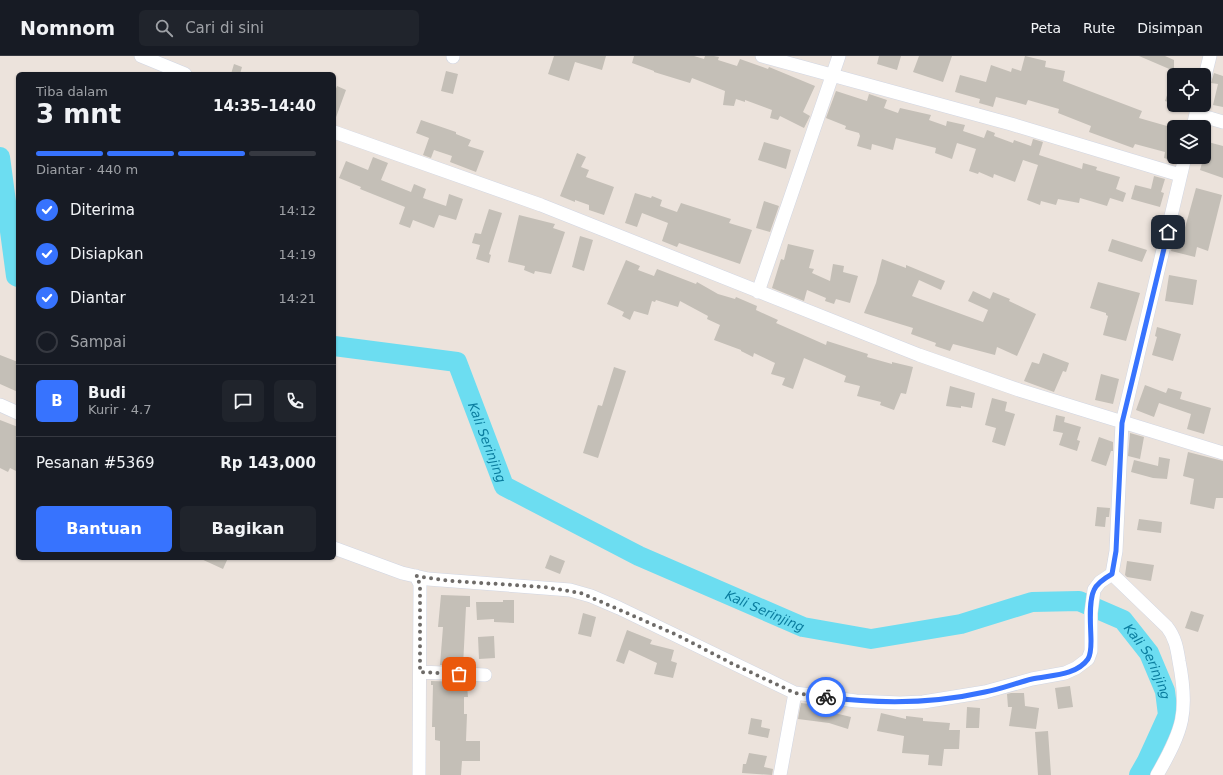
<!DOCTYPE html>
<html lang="id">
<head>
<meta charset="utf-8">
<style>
	body { margin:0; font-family:"DejaVu Sans",sans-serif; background:#20242c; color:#f1f3f6; height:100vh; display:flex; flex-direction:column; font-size:15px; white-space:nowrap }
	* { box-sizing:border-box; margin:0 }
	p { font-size:13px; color:#9ea1a6 }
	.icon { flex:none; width:22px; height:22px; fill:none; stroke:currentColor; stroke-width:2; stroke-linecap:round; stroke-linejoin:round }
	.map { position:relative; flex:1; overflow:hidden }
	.details { position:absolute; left:16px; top:16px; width:320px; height:488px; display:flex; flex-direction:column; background:#171b24; border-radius:6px; box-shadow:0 1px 3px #0004 }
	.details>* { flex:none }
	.buttons { position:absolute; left:1167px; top:12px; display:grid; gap:8px }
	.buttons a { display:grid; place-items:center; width:44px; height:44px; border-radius:6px; background:#171b24; box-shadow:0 1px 3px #0004; font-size:20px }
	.pin { position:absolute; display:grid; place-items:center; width:34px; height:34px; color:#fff; margin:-17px; border-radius:8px; box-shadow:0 2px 6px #0006 }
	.courier { position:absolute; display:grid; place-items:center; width:40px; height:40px; margin:-20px; border:3px solid #3773fe; border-radius:50%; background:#fff; color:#222; box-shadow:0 1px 5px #0007 }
	.summary em { font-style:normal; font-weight:600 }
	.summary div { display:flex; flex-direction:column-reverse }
	.summary { display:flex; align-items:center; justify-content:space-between; height:68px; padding:0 20px }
	h1 { font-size:26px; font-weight:600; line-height:30px }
	.bar { display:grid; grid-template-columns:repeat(4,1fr); gap:6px 4px; align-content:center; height:48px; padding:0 20px }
	.bar i { height:5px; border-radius:3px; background:#363941 }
	.bar .selected { background:#3773fe }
	.bar p { grid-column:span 4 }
	.line { display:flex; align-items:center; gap:10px; padding:0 20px; border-top:1px solid #363941 }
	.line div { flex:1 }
	.round { display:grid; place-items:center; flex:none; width:42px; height:42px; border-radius:6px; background:#20242c }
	ol { padding:0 20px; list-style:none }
	li { display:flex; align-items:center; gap:12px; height:44px }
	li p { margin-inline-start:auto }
	li .icon { padding:4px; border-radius:50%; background:#3773fe; color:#fff; stroke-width:4 }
	li:last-child { color:#9ea1a6 }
	li i { width:22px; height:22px; border:2px solid #363941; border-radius:50% }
	.cta { display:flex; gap:8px; margin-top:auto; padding:8px 20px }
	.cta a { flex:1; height:46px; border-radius:6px; background:#3773fe; color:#fff; font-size:16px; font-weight:600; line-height:46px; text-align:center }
	.cta a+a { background:#20242c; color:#f1f3f6 }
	header { display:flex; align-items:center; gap:24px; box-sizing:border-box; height:56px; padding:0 20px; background:#171b24; border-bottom:1px solid #363941 }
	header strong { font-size:19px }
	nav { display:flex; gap:22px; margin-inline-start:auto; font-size:14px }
	.search { width:280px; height:36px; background:#20242c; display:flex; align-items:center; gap:10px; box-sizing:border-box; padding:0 14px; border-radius:6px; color:#9ea1a6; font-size:15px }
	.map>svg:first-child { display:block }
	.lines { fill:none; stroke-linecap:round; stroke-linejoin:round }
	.river { stroke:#6cddf1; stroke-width:20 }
	.building { fill:#c4bfb7 }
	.minor-casing { stroke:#d1d6e3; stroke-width:14 }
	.minor { stroke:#fff; stroke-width:13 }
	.done { stroke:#6e6b68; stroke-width:4; stroke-dasharray:0 7.2 }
	.route { stroke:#3773fe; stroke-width:5 }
	.labels { text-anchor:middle; stroke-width:4; stroke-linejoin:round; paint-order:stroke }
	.water-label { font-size:13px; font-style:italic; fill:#0a7c9e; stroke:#fff }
</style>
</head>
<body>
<header>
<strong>Nomnom</strong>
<div class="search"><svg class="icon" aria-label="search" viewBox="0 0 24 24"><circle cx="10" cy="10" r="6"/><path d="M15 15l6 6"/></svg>Cari di sini</div>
<nav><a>Peta</a><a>Rute</a><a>Disimpan</a></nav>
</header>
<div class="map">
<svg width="1223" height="719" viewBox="0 0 1223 719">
	<rect width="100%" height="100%" fill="#ece3dc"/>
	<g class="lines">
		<g class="river">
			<path d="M 0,101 L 16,220 L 18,221"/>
			<path id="s1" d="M 334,290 L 457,306 L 504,430 L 639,500 L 803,571 L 871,583 L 961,568 L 1032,546 L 1079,545 L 1123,564 L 1149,597 L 1165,635 L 1168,659 L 1147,705 L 1139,719"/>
		</g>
	</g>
	<path class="building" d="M 554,0 L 606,0 L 602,14 L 575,6 L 569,25 L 548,18 Z
		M 634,0 L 694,0 L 704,3 L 705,0 L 714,0 L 719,1 L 718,4 L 737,10 L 740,3 L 768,13 L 769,11 L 815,30 L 803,56 L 810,60 L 804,72 L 780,60 L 778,64 L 770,62 L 772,54 L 745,44 L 745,46 L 736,43 L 734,50 L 723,49 L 725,35 L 692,22 L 690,27 L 654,16 L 654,15 L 632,7 Z
		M 879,0 L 901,0 L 897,14 L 877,8 Z
		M 919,0 L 952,0 L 943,26 L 913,16 Z
		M 1025,0 L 1046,5 L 1045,11 L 1065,15 L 1063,25 L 1142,55 L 1139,62 L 1174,72 L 1174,105 L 1164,102 L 1165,96 L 1135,88 L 1133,92 L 1089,76 L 1091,70 L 1058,57 L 1059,53 L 1028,44 L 1026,49 L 996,41 L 993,51 L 979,47 L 980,43 L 955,36 L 960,19 L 986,26 L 991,9 L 1011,16 L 1012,12 L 1021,15 Z
		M 1139,0 L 1165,0 L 1174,4 L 1174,15 Z
		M 234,8 L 242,11 L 240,18 L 231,18 Z
		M 446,15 L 458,18 L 453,38 L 441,35 Z
		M 1214,17 L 1223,20 L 1223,51 L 1213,49 L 1218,28 L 1211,27 Z
		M 1173,22 L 1174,22 L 1174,48 L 1165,45 Z
		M 337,30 L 346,34 L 335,64 L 334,38 Z
		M 836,35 L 867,45 L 869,38 L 887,44 L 884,52 L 898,57 L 900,52 L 931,59 L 929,64 L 946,70 L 947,65 L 965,69 L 963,75 L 984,82 L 987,74 L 995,77 L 994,80 L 1013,87 L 1014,84 L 1031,90 L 1033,83 L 1043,86 L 1039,99 L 1082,113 L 1083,107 L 1097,111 L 1096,114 L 1120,121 L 1116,133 L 1126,137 L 1123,146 L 1110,142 L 1107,150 L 1080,142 L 1079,147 L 1058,143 L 1056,149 L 1041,145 L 1040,149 L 1027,144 L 1038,109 L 1023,104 L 1015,126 L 994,118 L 993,122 L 979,116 L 978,118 L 969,115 L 976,93 L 957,87 L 952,103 L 935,97 L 936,92 L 896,82 L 893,94 L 872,88 L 871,94 L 857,90 L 860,80 L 859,77 L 845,73 L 846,70 L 826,62 Z
		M 421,64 L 456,76 L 456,78 L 471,84 L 468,90 L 484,95 L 476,116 L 450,106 L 452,100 L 434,94 L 431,102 L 423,99 L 429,82 L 416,77 Z
		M 764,86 L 791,94 L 786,113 L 758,104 Z
		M 1208,86 L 1223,90 L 1223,122 L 1200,114 Z
		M 577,97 L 586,101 L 581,111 L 589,114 L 586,121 L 614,131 L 604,159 L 589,154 L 589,149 L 575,144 L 575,146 L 560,140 Z
		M 373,101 L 388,107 L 381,124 L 411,136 L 414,128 L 426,133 L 423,142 L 446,150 L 449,138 L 463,143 L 456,164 L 439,159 L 434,172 L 413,164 L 410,172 L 399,168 L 405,151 L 360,133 L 361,131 L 339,122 L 346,105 L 368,114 Z
		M 1154,120 L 1165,123 L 1161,136 L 1164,137 L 1160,151 L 1131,143 L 1135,129 L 1151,133 Z
		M 1196,132 L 1222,139 L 1208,195 L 1197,191 L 1195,201 L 1171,195 L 1176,177 L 1183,179 Z
		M 635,137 L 651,142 L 652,140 L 662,144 L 660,150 L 677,156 L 681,147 L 731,163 L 729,167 L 752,174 L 740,208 L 679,187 L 677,191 L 662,185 L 668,167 L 642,157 L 637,171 L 625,167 Z
		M 764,145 L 779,150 L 770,176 L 756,172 Z
		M 489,153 L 502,157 L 489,198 L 491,199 L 489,207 L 476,203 L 480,189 L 472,187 L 475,177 L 481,178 Z
		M 519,159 L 555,168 L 553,172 L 565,176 L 551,218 L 535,215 L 534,218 L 524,214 L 525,210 L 508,206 Z
		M 580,180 L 593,184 L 584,215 L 572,211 Z
		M 1112,183 L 1147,194 L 1142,206 L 1108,195 Z
		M 788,188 L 814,194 L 809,212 L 814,213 L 812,217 L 830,225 L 833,208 L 844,210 L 843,216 L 858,220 L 850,247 L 836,243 L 834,248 L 825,245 L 826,242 L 807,234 L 804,245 L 772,232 L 781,203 L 784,204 Z
		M 882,203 L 906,212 L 906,209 L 945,225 L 941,234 L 919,224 L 912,240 L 983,266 L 988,254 L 968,245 L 973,235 L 990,243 L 993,236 L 1010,243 L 1009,245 L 1036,258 L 1017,300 L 997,291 L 995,299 L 953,288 L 950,295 L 935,290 L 936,287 L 911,278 L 913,272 L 864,257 L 876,227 Z
		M 626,204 L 640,210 L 638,214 L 654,220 L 657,213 L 696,228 L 697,226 L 718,238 L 735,243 L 736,241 L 757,250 L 756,254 L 778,264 L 776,267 L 826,289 L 827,285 L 868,298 L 867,301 L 892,308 L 892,306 L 913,311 L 906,338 L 901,337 L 894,354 L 880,349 L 881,346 L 857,340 L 860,330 L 844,326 L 846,320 L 804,302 L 793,333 L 782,329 L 785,322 L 771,318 L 775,307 L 754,297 L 753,301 L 741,295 L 741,294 L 714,284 L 720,269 L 707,263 L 708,260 L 680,245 L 678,251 L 656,244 L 655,246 L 652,245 L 648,259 L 634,255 L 630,264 L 622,260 L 624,256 L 607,248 Z
		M 1169,219 L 1197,224 L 1193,249 L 1165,245 Z
		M 1098,226 L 1140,237 L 1126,285 L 1103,279 L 1108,260 L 1106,259 L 1106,257 L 1090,252 Z
		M 1157,271 L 1181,278 L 1173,305 L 1152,299 L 1157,281 L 1155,280 Z
		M 1043,297 L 1069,307 L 1066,316 L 1063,315 L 1054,336 L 1024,325 L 1032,306 L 1039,308 Z
		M 0,299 L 18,306 L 18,336 L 0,328 Z
		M 614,311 L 626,315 L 598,402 L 583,397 L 598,349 L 602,350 Z
		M 1101,318 L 1119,323 L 1113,348 L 1095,344 Z
		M 1145,329 L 1166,337 L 1168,332 L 1182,336 L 1180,343 L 1211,352 L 1204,378 L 1187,373 L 1191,358 L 1159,347 L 1154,361 L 1136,354 Z
		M 950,330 L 975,337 L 972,352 L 961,350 L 961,352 L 946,350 Z
		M 992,342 L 1007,346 L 1005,355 L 1015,358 L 1005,390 L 992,386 L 996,372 L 985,369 Z
		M 1056,359 L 1065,361 L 1064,366 L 1081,371 L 1077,384 L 1080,385 L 1077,395 L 1059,389 L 1063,377 L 1053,375 Z
		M 0,364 L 18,371 L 18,416 L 10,412 L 8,416 L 0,412 Z
		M 1130,377 L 1144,381 L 1140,403 L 1128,400 Z
		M 1099,381 L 1113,386 L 1113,395 L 1111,395 L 1106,410 L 1091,405 Z
		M 1188,396 L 1223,405 L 1223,442 L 1216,442 L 1214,453 L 1190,448 L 1194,423 L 1183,420 Z
		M 1159,401 L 1170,403 L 1167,423 L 1153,422 L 1131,416 L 1134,404 L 1158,410 Z
		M 1097,451 L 1110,452 L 1109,461 L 1106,461 L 1105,471 L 1095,470 Z
		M 1139,463 L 1162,466 L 1161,477 L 1137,474 Z
		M 550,499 L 565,505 L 560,518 L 545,512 Z
		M 199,502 L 228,502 L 223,513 Z
		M 1127,505 L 1154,509 L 1151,525 L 1127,521 L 1125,519 Z
		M 441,539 L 470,540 L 470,551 L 466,551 L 463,610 L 440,609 L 443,571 L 438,571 Z
		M 503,544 L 514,544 L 514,567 L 494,566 L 494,563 L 477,564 L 476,546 L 503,546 Z
		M 1191,555 L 1204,559 L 1198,576 L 1185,572 Z
		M 583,557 L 596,561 L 591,581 L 578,578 Z
		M 627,574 L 652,584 L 650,588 L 674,594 L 671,605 L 677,607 L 673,622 L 654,618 L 657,607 L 629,594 L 624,608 L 616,605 Z
		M 494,580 L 495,602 L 479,603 L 478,581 Z
		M 431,625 L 463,626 L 463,631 L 467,630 L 468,641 L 464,641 L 464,658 L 467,658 L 466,685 L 480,685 L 480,705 L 462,705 L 461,719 L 440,719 L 440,685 L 435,684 L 435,671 L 432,671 L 433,629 L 431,629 Z
		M 1070,630 L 1073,651 L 1058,653 L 1055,632 Z
		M 1011,637 L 1024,637 L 1025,650 L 1039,652 L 1036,673 L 1009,670 L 1012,651 L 1008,651 L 1007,638 Z
		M 801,647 L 819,649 L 818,653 L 851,661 L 848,673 L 829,667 L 798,663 Z
		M 967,651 L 980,652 L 979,672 L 966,672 Z
		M 881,657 L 906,663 L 906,660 L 923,662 L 923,665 L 950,667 L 949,674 L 960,674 L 959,693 L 944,693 L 942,710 L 928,709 L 929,699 L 902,697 L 904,680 L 877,675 Z
		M 751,662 L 762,664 L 761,671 L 770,673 L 768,682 L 748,678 Z
		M 1048,675 L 1051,719 L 1038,719 L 1035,676 Z
		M 749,697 L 767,700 L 764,711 L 773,713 L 772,719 L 742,717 L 743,708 L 746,708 Z"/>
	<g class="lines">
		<defs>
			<path id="minor" d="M 141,0 L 185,18
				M 762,0 L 1011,68 L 1180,119
				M 453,1 L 453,0
				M 1204,24 L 1210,0
				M 1196,58 L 1223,66
				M 1193,71 L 1198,49
				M 334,76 L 541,149 L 919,299 L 1019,334 L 1223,397
				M 758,236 L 839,0
				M 0,349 L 18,357
				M 334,492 L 402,517 L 428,523 L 570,534 L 591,540 L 619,552 L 795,637 L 856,645 L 900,647 L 923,646 L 985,636 L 1032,623 L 1065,617 L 1076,612 L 1088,603 L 1091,595 L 1091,557 L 1094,534 L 1100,526 L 1112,518 L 1116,495 L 1122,367 L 1185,101
				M 1112,518 L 1167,571 C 1175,581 1177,592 1179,605 C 1189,656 1183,674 1157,719
				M 416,520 L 420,528 L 419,719
				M 420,616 L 485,619
				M 780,719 L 795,637"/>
		</defs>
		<use href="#minor" class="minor-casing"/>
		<use href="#minor" class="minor"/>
	</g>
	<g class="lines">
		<path class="done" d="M 459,618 L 420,616 L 420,528 L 416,520 L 451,525 L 544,531 L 581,537 L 677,579 L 733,608 L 795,637 L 826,641"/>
		<path class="route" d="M 826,641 C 879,648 932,648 985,636 C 1001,633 1016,627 1032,623 C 1050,619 1076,620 1088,603 C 1091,598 1091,591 1091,585 C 1091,572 1088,546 1094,534 C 1097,527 1105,522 1112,518 L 1116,495 L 1122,367 L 1168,176"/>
	</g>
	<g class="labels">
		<g class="water-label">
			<text dy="5" stroke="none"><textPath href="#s1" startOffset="210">Kali Serinjing</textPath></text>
			<text dy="5" stroke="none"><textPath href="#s1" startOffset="546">Kali Serinjing</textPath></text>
			<text dy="5" stroke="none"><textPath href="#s1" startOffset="966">Kali Serinjing</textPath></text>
		</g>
	</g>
</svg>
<div class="buttons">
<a><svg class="icon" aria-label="locate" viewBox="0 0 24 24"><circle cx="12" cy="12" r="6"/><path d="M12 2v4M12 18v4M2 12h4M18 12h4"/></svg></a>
<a><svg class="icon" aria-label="layers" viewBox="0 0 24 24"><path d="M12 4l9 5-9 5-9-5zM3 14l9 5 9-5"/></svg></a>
</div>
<div class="pin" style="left:459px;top:618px;background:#ea580c"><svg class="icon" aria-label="bag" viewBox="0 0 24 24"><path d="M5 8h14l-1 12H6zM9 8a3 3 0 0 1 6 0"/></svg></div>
<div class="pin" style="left:1168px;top:176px;background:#1f2937"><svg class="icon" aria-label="home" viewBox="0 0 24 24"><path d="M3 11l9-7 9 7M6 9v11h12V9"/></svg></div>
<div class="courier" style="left:826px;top:641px"><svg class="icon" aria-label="bike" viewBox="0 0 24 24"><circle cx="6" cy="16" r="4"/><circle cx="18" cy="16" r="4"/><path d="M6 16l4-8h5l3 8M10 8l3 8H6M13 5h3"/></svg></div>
<section class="details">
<div class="summary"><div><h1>3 mnt</h1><p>Tiba dalam</p></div><em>14:35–14:40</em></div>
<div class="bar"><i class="selected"></i><i class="selected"></i><i class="selected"></i><i></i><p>Diantar · 440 m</p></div>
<ol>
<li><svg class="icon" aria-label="check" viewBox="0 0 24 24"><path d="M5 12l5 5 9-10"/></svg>Diterima<p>14:12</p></li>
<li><svg class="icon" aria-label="check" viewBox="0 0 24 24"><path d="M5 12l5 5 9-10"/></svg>Disiapkan<p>14:19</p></li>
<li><svg class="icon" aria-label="check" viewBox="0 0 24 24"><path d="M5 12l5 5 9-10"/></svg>Diantar<p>14:21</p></li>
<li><i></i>Sampai</li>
</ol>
<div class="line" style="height:72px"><b class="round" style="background:#3773fe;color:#fff">B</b><div><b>Budi</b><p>Kurir · 4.7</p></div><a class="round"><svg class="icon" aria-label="chat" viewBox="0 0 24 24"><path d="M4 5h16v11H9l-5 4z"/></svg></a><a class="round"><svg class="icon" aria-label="phone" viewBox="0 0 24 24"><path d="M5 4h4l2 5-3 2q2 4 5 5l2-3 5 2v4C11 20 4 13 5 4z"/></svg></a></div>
<div class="line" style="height:52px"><div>Pesanan #5369</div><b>Rp 143,000</b></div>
<div class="cta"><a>Bantuan</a><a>Bagikan</a></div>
</section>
</div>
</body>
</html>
